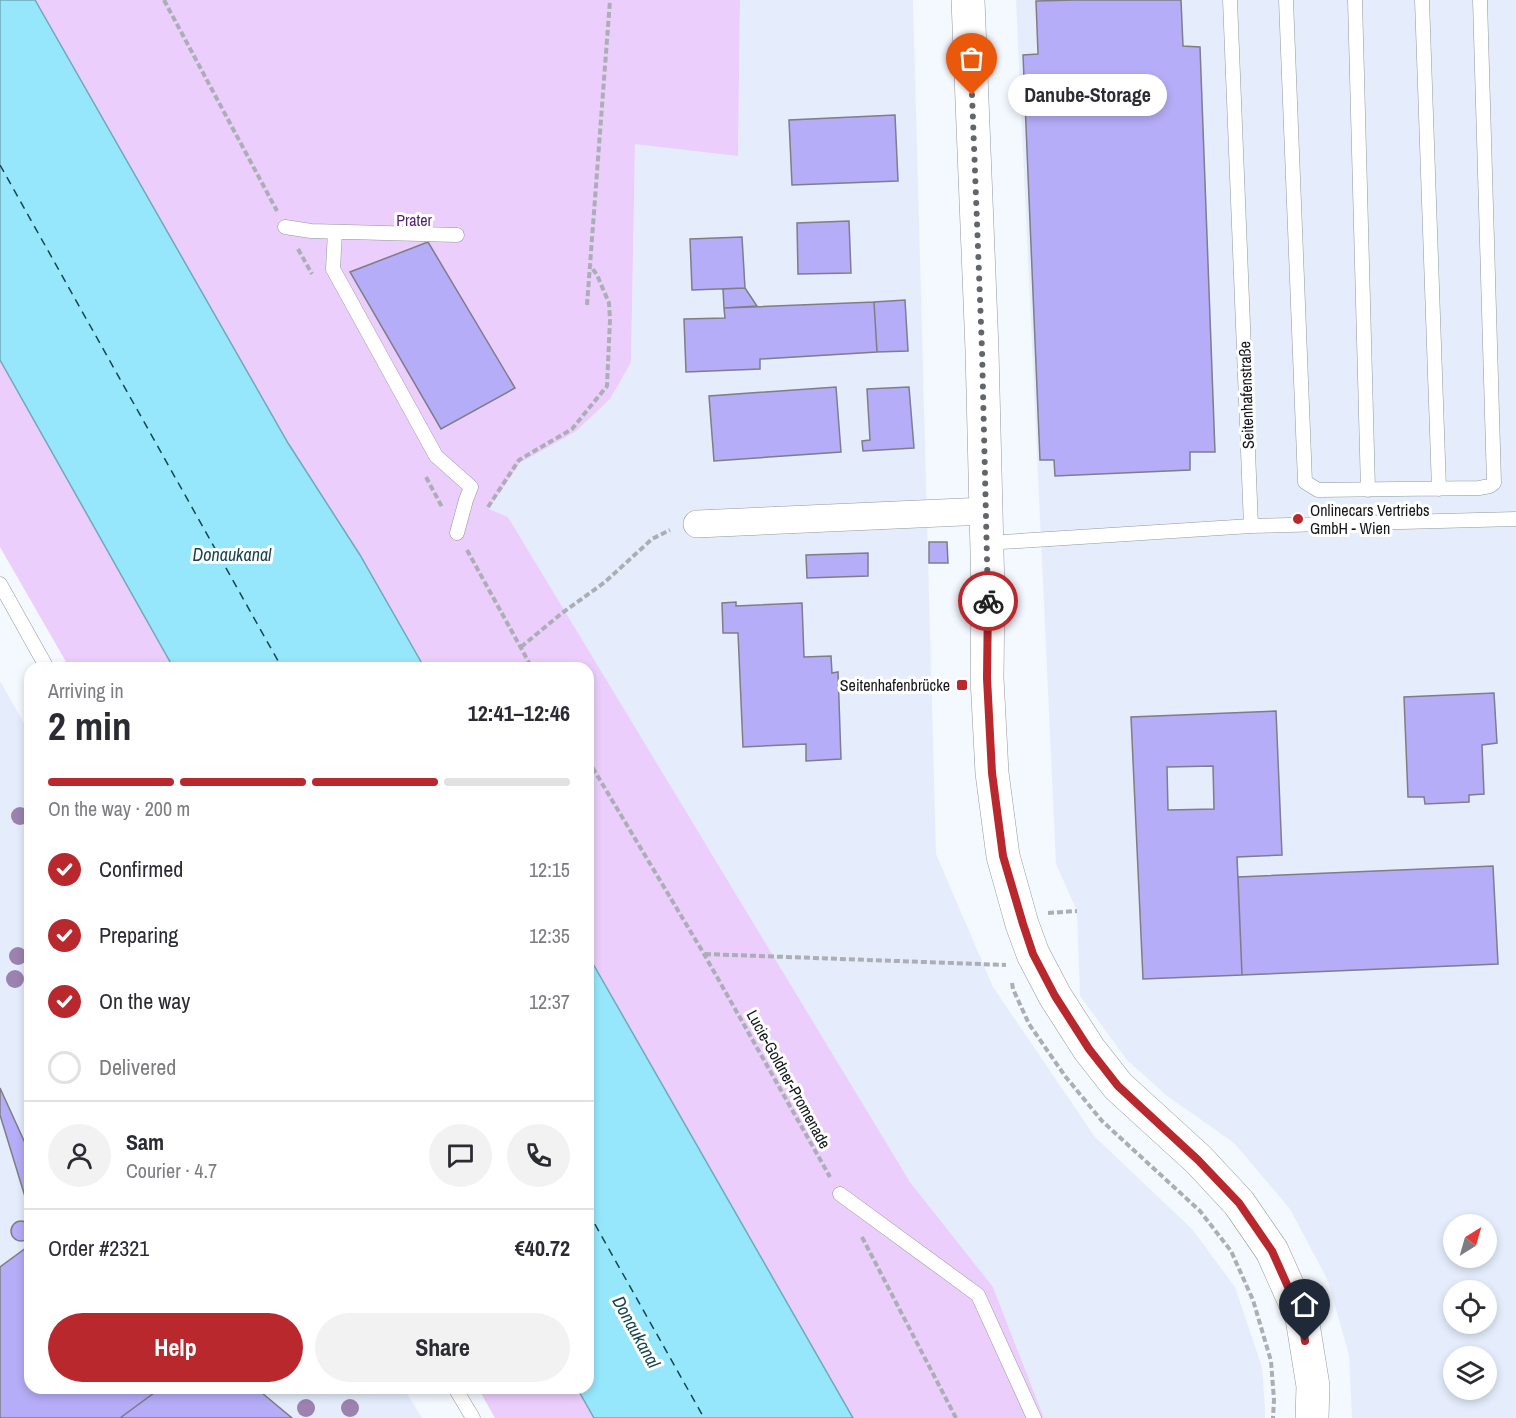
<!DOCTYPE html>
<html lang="en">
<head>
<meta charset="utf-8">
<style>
	body { margin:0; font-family:"Archivo Narrow",sans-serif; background:#f2f2f3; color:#2b2b33; height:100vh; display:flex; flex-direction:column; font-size:22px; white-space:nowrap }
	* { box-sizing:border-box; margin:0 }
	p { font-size:20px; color:#7c7c81 }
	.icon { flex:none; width:33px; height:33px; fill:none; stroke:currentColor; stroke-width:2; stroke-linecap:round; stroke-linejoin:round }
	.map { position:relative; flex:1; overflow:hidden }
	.sheet { position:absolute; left:24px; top:662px; width:570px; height:732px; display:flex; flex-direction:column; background:#fff; border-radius:18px; box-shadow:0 3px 9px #0003 }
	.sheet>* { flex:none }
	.needle { width:39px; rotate:37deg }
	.fabs { position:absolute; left:1443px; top:1214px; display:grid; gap:12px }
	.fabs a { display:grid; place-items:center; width:54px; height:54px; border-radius:50%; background:#fff; box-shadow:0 3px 9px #0003; font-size:30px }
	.pin { position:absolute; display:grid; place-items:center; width:51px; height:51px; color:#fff; margin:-62px -26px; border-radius:50% 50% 50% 0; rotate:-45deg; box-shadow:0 0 6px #0007 }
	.pin .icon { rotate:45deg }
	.courier { position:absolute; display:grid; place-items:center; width:60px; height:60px; margin:-30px; border:4px solid #b8282c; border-radius:50%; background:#fff; color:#222; box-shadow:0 2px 8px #0007 }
	.bubble { position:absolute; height:42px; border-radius:21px; background:#fff; box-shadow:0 3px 9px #0003; font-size:20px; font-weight:700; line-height:42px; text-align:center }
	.head em { font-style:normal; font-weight:700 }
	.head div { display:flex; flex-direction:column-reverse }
	.head { display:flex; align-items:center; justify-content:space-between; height:102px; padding:0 24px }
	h1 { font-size:39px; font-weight:700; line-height:45px }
	.bar { display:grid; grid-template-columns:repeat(4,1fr); gap:9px 6px; align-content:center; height:72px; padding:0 24px }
	.bar i { height:8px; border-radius:4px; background:#e1e1e2 }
	.bar .current { background:#b8282c }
	.bar p { grid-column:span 4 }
	.line { display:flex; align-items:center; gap:15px; padding:0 24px; border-top:2px solid #e1e1e2 }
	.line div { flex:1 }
	.round { display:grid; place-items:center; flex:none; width:63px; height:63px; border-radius:32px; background:#f2f2f3 }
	ol { padding:0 24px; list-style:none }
	li { display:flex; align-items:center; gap:18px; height:66px }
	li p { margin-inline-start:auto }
	li .icon { padding:6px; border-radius:50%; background:#b8282c; color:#fff; stroke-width:4 }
	li:last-child { color:#7c7c81 }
	li i { width:33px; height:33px; border:3px solid #e1e1e2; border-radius:50% }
	.primary-button { display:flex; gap:12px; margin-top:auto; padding:12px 24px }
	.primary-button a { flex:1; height:69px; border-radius:36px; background:#b8282c; color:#fff; font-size:24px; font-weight:700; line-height:69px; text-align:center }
	.primary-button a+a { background:#f2f2f3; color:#2b2b33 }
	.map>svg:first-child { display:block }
	.built { fill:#e5edfc; fill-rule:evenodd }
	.green { fill:#ebcefc }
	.water { fill:#97e7fc; stroke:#70a8b8; stroke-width:1.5 }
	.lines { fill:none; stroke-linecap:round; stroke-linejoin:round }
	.ferry { stroke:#154550; stroke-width:1.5; stroke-dasharray:8 6; stroke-linecap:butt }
	.building { fill:#b5adf7; stroke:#7e7d88; stroke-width:1.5; fill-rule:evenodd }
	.service-casing { stroke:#9297a2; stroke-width:15 }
	.minor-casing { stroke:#9297a2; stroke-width:28 }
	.primary-casing { stroke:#9297a2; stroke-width:34 }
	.path { stroke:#abafb5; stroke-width:4; stroke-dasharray:6 3; stroke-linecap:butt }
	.service { stroke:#fff; stroke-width:14 }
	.minor { stroke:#fff; stroke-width:27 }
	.primary { stroke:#fff; stroke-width:33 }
	.tree { fill:#9d82b0 }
	.done { stroke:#62656a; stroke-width:6; stroke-dasharray:0 10.8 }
	.route { stroke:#b8282c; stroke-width:8 }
	.poi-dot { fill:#b8282c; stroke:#fff; stroke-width:2 }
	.labels { text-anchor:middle; stroke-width:6; stroke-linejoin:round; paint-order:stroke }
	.park-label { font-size:16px; fill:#56216f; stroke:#fff }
	.street-label { font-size:16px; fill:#14161a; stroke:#fff }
	.poi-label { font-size:16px; fill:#14161a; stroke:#fff; text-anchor:start }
	.water-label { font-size:18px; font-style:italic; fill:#154550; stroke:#fff }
</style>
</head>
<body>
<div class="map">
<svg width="1516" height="1418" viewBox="0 0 1516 1418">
	<rect width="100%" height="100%" fill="#f4f8ff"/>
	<path class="built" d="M 740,0 L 913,0 L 936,854 L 993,987 L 1095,1137 L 1192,1229 L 1235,1287 L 1262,1367 L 1265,1409 L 1265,1418 L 1044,1418 L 993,1287 L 910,1182 L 508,517 L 489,509 L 520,463 L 575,432 L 631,362 L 635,143 L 738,155 Z
		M 1016,0 L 1516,0 L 1516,1418 L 1352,1418 L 1349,1355 L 1328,1281 L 1290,1209 L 1234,1143 L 1166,1095 L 1127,1060 L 1080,996 L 1077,911 L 1056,864 ZM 1454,1224 L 1486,1224 L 1486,1257 L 1454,1257 ZM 1454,1290 L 1486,1290 L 1486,1323 L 1454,1323 ZM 1454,1356 L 1486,1356 L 1486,1389 L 1454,1389 Z
		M 0,681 L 30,734 L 30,1388 L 404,1388 L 422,1418 L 0,1418 Z"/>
	<path class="green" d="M 35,0 L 740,0 L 738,156 L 635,144 L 631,362 L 610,399 L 575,432 L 520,463 L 489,509 L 508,517 L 910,1182 L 993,1287 L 1044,1418 L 853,1418 L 588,955 L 588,668 L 424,667 L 360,555 L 288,443 Z
		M 0,360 L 173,667 L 69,667 L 0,547 Z
		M 478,1388 L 577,1388 L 594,1418 L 495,1418 Z"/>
	<path class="water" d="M 0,0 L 35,0 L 288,443 L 360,555 L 424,667 L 173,667 L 0,360 Z
		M 588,955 L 853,1418 L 594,1418 L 577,1388 L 588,1388 Z"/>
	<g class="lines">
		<path class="ferry" d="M 0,165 L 282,668
			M 588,1212 L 704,1418"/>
	</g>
	<path class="building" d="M 1074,0 L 1181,0 L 1183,46 L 1200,47 L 1215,452 L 1190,452 L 1190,470 L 1055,476 L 1054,460 L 1040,460 L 1023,55 L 1038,54 L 1036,1 Z
		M 895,115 L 898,181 L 792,185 L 789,120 Z
		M 849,221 L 851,273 L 798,274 L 797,223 Z
		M 742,237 L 745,288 L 692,290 L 690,239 Z
		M 428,242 L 515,388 L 441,429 L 350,272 Z
		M 745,288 L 757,306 L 724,308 L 723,289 Z
		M 905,300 L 908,351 L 877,352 L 874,302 Z
		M 874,302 L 877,352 L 760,359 L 760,369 L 686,372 L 684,319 L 725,318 L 724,308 Z
		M 836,387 L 841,452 L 714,461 L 709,396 Z
		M 909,387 L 914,448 L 863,451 L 862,441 L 870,440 L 867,389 Z
		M 929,542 L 947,542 L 948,563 L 929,563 Z
		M 868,553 L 868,576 L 807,578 L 806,555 Z
		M 736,602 L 736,606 L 802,603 L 804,657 L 831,656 L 832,673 L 838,672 L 841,759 L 806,761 L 806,744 L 743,747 L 738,633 L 723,633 L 722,603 Z
		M 1494,693 L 1497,743 L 1482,745 L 1484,794 L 1469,795 L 1469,802 L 1425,804 L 1424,797 L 1408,797 L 1404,697 Z
		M 1276,711 L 1282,855 L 1237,857 L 1242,975 L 1143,979 L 1131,717 ZM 1213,766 L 1214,809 L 1168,810 L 1167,767 Z
		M 1493,866 L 1498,964 L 1242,975 L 1238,877 Z
		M 0,1088 L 30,1154 L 30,1213 L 0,1115 Z
		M11 1231a10 10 0 1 1 20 0a10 10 0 1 1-20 0Z
		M 30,1245 L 30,1388 L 157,1388 L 158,1390 L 120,1418 L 0,1418 L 0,1267 Z
		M 157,1388 L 256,1388 L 292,1418 L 120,1418 L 158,1390 Z"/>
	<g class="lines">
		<defs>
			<path id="service" d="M 1286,0 L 1305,482 L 1318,490 L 1479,488 L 1490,486 L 1494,483 L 1480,0
				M 1355,0 L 1368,490
				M 1422,0 L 1439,489
				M 285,227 L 311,231 L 457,235
				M 335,232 L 333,269 L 436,456 L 471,487 L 466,500 L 457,533
				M 1251,526 L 1516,519
				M 987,543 L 1251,526 L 1230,0
				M 0,584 L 47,668
				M 840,1194 L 978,1295 L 1034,1418
				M 455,1388 L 473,1418"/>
			<path id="minor" d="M 697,524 L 985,511"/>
			<path id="primary" d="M 968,0 L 982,350 L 988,592 L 987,678 L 992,773 L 1003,856 L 1022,924 L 1033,954 L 1055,996 L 1089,1049 L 1118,1086 L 1199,1160 L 1239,1203 L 1272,1251 L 1302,1318 L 1313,1386 L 1312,1418"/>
		</defs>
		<use href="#service" class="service-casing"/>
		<use href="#minor" class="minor-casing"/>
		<use href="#primary" class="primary-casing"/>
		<path class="path" d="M 164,0 L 277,211
			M 298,249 L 312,274
			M 587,305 L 610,0
			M 426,477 L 442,507
			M 488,507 L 519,460 L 572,429 L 607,386 L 610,320 L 609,303 L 597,275 L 590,265
			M 467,550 L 532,668
			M 521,647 L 562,613 L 605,582 L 652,539 L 670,530
			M 588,760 L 704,954 L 830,1177
			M 1048,913 L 1077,911
			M 705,954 L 1006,965
			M 1012,983 L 1013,989 L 1029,1024 L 1065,1076 L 1102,1121 L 1200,1211 L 1231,1251 L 1253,1300 L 1271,1361 L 1274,1400 L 1273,1418
			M 862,1237 L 956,1418"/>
		<use href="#service" class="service"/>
		<use href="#minor" class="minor"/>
		<use href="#primary" class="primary"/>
	</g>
	<g class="tree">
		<circle cx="20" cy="816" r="9"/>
		<circle cx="18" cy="956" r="9"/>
		<circle cx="15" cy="979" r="9"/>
		<circle cx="306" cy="1408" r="9"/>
		<circle cx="350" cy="1408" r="9"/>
	</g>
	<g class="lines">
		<path class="done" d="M 972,95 L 982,350 L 988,601"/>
		<path class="route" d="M 988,601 L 987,678 L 992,773 L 1003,856 L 1023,924 L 1033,954 L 1055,996 L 1089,1049 L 1118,1086 L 1198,1160 L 1239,1203 L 1272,1251 L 1302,1318 L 1305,1341"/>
	</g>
	<g class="poi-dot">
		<circle cx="1298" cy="519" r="6"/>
		<rect x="956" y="679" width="12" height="12" rx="3"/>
	</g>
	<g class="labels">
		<g class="park-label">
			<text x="414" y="226">Prater</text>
		</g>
		<g class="street-label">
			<text transform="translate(1246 395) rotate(-92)" y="6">Seitenhafenstraße</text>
			<text transform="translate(789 1079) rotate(61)" y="6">Lucie-Goldner-Promenade</text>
		</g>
		<g class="poi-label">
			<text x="1310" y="516">Onlinecars Vertriebs<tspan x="1310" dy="18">GmbH - Wien</tspan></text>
			<text x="950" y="691" text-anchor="end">Seitenhafenbrücke</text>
		</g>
		<g class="water-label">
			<text x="232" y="561">Donaukanal</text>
			<text transform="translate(636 1332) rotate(61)" y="6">Donaukanal</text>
		</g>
	</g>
</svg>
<div class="fabs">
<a><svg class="needle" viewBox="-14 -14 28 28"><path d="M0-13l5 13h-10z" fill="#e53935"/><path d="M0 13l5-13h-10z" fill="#7c7c81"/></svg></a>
<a><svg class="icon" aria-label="locate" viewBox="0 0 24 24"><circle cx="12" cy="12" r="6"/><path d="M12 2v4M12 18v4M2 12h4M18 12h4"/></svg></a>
<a><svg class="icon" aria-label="layers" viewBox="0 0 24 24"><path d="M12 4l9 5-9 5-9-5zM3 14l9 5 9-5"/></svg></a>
</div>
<div class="pin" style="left:972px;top:95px;background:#ea580c"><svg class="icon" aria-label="bag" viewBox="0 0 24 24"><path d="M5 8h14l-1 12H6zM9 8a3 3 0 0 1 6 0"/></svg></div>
<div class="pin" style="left:1305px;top:1341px;background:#1f2937"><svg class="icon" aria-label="home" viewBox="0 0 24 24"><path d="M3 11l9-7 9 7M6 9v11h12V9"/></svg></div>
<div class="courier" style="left:988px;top:601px"><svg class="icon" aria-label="bike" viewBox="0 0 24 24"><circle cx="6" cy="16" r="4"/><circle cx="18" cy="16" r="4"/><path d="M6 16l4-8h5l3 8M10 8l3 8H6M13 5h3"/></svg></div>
<div class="bubble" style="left:1008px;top:74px;width:159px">Danube-Storage</div>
<section class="sheet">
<div class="head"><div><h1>2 min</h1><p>Arriving in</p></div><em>12:41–12:46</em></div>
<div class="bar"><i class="current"></i><i class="current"></i><i class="current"></i><i></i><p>On the way · 200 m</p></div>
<ol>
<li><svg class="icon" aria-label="check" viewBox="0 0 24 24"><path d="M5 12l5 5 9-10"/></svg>Confirmed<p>12:15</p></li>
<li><svg class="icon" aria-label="check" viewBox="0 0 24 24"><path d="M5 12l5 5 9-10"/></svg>Preparing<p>12:35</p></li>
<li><svg class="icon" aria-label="check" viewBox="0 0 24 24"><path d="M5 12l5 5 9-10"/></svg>On the way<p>12:37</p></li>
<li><i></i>Delivered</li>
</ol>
<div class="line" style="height:108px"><a class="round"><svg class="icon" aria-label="person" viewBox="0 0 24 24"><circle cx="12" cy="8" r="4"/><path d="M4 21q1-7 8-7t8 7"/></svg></a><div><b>Sam</b><p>Courier · 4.7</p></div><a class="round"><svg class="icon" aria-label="chat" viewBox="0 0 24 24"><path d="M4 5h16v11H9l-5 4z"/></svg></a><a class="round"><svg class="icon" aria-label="phone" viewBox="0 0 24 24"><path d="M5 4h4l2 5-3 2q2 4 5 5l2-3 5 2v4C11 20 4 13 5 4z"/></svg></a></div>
<div class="line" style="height:78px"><div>Order #2321</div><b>€40.72</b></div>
<div class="primary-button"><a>Help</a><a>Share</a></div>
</section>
</div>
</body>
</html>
